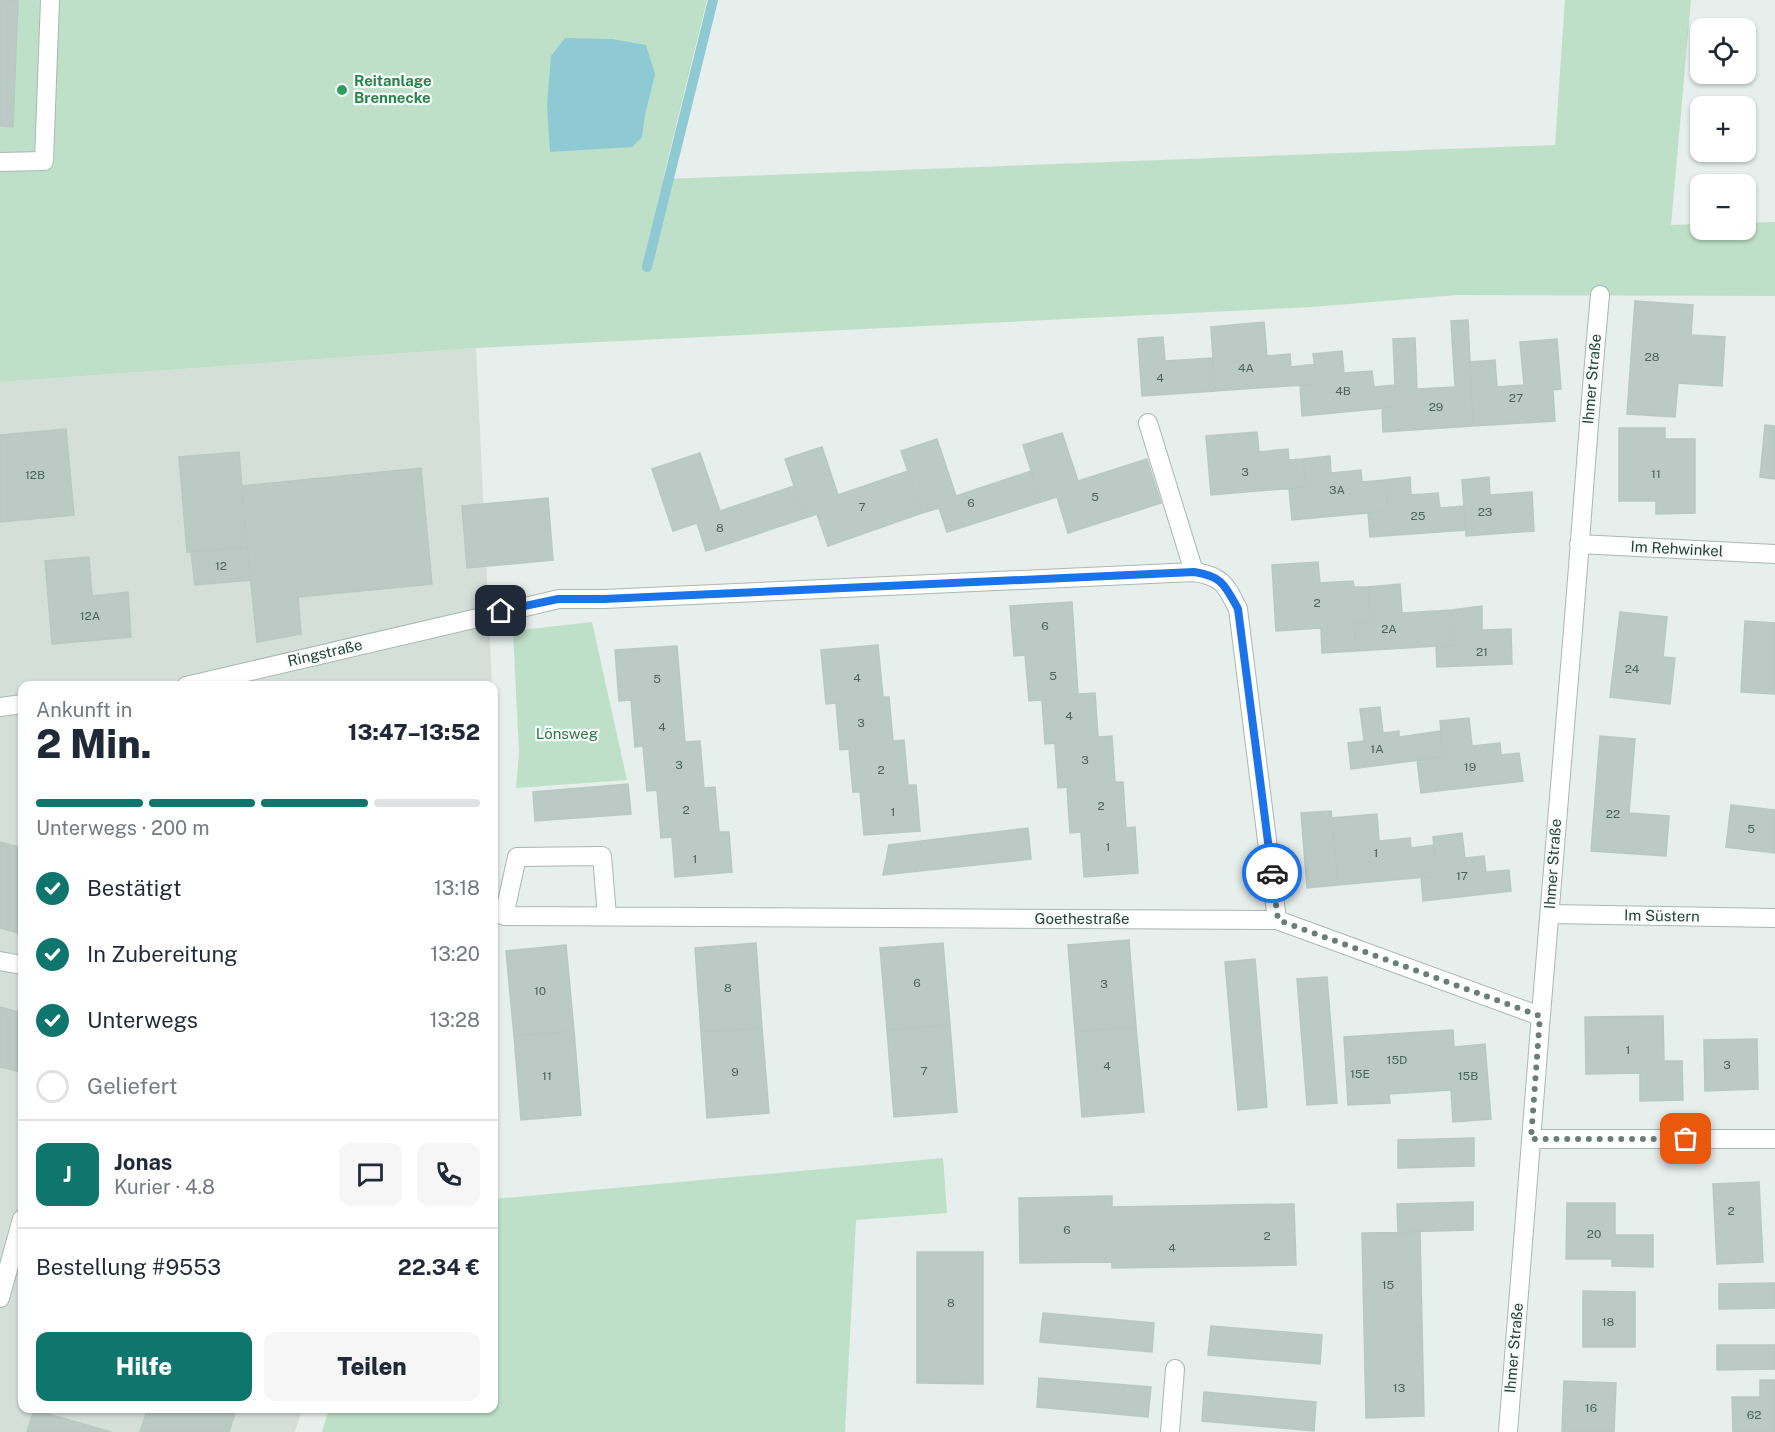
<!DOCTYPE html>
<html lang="de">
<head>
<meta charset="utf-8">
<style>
	body { margin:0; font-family:"Public Sans",sans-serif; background:#f6f6f7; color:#1f2937; height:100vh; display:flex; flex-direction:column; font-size:22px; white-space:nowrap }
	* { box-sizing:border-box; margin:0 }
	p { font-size:20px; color:#747a83 }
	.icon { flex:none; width:33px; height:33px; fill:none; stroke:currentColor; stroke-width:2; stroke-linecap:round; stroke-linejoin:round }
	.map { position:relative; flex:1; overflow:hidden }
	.sheet { position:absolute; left:18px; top:681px; width:480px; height:732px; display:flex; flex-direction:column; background:#fff; border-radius:12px; box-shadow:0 2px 4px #0004 }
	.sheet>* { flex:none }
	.buttons { position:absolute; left:1690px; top:18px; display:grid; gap:12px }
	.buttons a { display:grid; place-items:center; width:66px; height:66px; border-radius:12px; background:#fff; box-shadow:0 2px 4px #0004; font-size:30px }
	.pin { position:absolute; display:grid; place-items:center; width:51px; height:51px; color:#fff; margin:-26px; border-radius:12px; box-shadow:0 3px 9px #0006 }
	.courier { position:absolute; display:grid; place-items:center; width:60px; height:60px; margin:-30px; border:4px solid #1a73e8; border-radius:50%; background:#fff; color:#222; box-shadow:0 2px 8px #0007 }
	.head em { font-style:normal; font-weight:800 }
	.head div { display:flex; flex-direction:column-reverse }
	.head { display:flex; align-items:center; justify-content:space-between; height:102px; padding:0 18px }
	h1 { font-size:39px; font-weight:800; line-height:45px }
	.bar { display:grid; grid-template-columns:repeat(4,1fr); gap:9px 6px; align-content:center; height:72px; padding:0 18px }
	.bar i { height:8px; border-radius:4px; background:#e0e1e3 }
	.bar .on { background:#0f766e }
	.bar p { grid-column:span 4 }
	.line { display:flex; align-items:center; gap:15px; padding:0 18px; border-top:2px solid #e0e1e3 }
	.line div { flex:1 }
	.round { display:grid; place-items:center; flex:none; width:63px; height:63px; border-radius:12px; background:#f6f6f7 }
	ol { padding:0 18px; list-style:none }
	li { display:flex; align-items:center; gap:18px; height:66px }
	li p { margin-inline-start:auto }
	li .icon { padding:6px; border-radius:50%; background:#0f766e; color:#fff; stroke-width:4 }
	li:last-child { color:#747a83 }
	li i { width:33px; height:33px; border:3px solid #e0e1e3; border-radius:50% }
	.primary-button { display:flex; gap:12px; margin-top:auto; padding:12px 18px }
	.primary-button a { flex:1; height:69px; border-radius:12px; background:#0f766e; color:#fff; font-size:24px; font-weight:800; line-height:69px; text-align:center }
	.primary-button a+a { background:#f6f6f7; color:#1f2937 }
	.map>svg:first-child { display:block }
	.built { fill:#d4dfda }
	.green { fill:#bfe0c8 }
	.water { fill:#8ec9d4 }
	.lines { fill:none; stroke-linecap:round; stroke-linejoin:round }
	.stream { stroke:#8ec9d4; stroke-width:10 }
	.building { fill:#bbcac4; stroke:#b8c9c2; stroke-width:1.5 }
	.minor-casing { stroke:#a8b8b2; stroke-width:20 }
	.minor { stroke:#fff; stroke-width:18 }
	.done { stroke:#687f78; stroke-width:6; stroke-dasharray:0 10.8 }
	.route { stroke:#1a73e8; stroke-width:8 }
	.leisure-dot { fill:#2e9e5b; stroke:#f7fbf9; stroke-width:2 }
	.labels { text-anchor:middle; stroke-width:4.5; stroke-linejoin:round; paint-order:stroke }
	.number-label { font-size:12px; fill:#4a645c }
	.leisure-label { font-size:15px; font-weight:bold; fill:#27864d; stroke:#f7fbf9; text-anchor:start }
	.street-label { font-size:15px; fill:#24423a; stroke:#f7fbf9 }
	.park-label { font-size:15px; fill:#2d7a4b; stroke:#f7fbf9 }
</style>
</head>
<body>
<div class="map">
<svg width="1775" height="1432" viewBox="0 0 1775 1432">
	<rect width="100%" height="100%" fill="#e6efeb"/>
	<path class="built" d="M 476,348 L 492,685 L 22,686 L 22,1408 L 302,1409 L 295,1432 L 0,1432 L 0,382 Z"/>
	<path class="green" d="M 0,0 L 707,0 L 663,179 L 1555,145 L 1565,0 L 1691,0 L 1671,225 L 1701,224 L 1701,230 L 1746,230 L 1746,223 L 1775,222 L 1775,296 L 1458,295 L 1312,307 L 476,348 L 0,382 Z
		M 592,622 L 627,780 L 516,788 L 519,753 L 513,631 Z
		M 943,1158 L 947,1213 L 856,1220 L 845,1432 L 322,1432 L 329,1409 L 494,1408 L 494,1199 Z"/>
	<path class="water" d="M 565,38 L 612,39 L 646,45 L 655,74 L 645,115 L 642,137 L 632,147 L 550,152 L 547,105 L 551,56 Z"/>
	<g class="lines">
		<path class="stream" d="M 647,267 L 713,0"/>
	</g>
	<path class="building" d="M 0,0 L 18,0 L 13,127 L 0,126 Z
		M 1635,301 L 1693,305 L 1691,335 L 1725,337 L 1722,386 L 1678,383 L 1675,417 L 1627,414 Z
		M 1468,320 L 1473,426 L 1383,432 L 1382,408 L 1396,407 L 1393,339 L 1415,338 L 1417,389 L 1455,387 L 1451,321 Z
		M 1264,322 L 1267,356 L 1290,354 L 1291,367 L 1315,364 L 1317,384 L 1215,391 L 1211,327 Z
		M 1163,337 L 1165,361 L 1213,358 L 1215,391 L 1142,396 L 1138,339 Z
		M 1557,339 L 1561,389 L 1553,390 L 1555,421 L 1473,426 L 1470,362 L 1495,360 L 1497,387 L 1524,385 L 1520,342 Z
		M 1342,351 L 1344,373 L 1372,371 L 1374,387 L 1394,385 L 1396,407 L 1302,416 L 1300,385 L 1317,384 L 1313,354 Z
		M 1765,425 L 1775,426 L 1775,479 L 1760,477 Z
		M 1619,428 L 1665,428 L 1665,439 L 1695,439 L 1695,513 L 1656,514 L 1656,501 L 1619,501 Z
		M 66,429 L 74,515 L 0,522 L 0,435 Z
		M 1257,432 L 1259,452 L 1288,449 L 1289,460 L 1303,459 L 1306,487 L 1211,495 L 1206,436 Z
		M 1062,433 L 1078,481 L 1147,459 L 1161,503 L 1068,533 L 1057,497 L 1041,502 L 1023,445 Z
		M 937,439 L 956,496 L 1031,471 L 1041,502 L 947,532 L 939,508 L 922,513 L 901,451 Z
		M 822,447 L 838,495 L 908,471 L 922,513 L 828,546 L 817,514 L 805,518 L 785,459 Z
		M 239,452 L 247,547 L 187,552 L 179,457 Z
		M 700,453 L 720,511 L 794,486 L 805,518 L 706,551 L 697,523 L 673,531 L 652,469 Z
		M 1330,456 L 1331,473 L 1361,470 L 1362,482 L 1385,480 L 1388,511 L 1292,520 L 1289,489 L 1306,487 L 1303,459 Z
		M 421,468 L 432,584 L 298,597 L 301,634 L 257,642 L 241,486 Z
		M 1410,477 L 1411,495 L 1438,493 L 1440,508 L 1464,506 L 1466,530 L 1370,537 L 1368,513 L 1388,511 L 1385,480 Z
		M 1489,477 L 1490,495 L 1532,492 L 1534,531 L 1466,536 L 1462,480 Z
		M 548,498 L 553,560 L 467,568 L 462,506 Z
		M 247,547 L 251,580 L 195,585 L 191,552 Z
		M 89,557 L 92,596 L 128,592 L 131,637 L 52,644 L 45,561 Z
		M 1318,562 L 1320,583 L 1353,581 L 1354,587 L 1368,587 L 1370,622 L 1354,623 L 1356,651 L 1322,653 L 1321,628 L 1276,631 L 1272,565 Z
		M 1400,584 L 1402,613 L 1452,610 L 1455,645 L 1356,651 L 1354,623 L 1370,622 L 1368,587 Z
		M 1072,602 L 1078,694 L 1095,693 L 1098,737 L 1112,736 L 1115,782 L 1123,782 L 1126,828 L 1135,827 L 1138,873 L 1084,877 L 1081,832 L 1070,833 L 1067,787 L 1058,788 L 1055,743 L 1045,744 L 1042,700 L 1029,701 L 1025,655 L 1014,656 L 1010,606 Z
		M 1482,606 L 1482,630 L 1511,629 L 1512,664 L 1437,667 L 1436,647 L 1455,645 L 1452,610 Z
		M 1620,612 L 1667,617 L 1663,657 L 1675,658 L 1670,704 L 1610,697 Z
		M 1745,621 L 1775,623 L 1775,694 L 1741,692 Z
		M 878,645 L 883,697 L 889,697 L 893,741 L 904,740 L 908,785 L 916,785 L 920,831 L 864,835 L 860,792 L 853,792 L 849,749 L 840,750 L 836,703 L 826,704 L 821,650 Z
		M 677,646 L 685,742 L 700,741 L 704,788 L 715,787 L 719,832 L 729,832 L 732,872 L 675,877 L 672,837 L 661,838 L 657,790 L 647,791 L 643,746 L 635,747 L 631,700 L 619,701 L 615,650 Z
		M 1380,707 L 1383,733 L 1399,731 L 1399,737 L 1440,731 L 1443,757 L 1351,769 L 1348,743 L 1364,741 L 1360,709 Z
		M 1469,718 L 1472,746 L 1500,743 L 1501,755 L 1519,753 L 1523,781 L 1421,793 L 1417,760 L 1443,757 L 1440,721 Z
		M 1600,736 L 1635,739 L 1629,813 L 1669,816 L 1666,856 L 1591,851 Z
		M 628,784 L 631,814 L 535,821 L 533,792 Z
		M 1731,805 L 1775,810 L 1775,853 L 1726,847 Z
		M 1331,811 L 1338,885 L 1307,888 L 1301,813 Z
		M 1377,814 L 1379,841 L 1410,838 L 1411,848 L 1434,845 L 1437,876 L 1338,885 L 1332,818 Z
		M 1028,828 L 1031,859 L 883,875 L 889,845 Z
		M 1462,833 L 1465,858 L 1484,856 L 1486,872 L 1509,870 L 1511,891 L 1423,901 L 1421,877 L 1437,876 L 1433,837 Z
		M 0,842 L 22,848 L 22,934 L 0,928 Z
		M 1129,940 L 1136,1027 L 1075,1032 L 1068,945 Z
		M 756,943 L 762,1028 L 701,1032 L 695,948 Z
		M 943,943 L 950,1025 L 887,1030 L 880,948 Z
		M 566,945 L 574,1031 L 514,1036 L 506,951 Z
		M 1255,959 L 1267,1107 L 1238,1110 L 1225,962 Z
		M 1327,977 L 1337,1103 L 1307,1105 L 1297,979 Z
		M 0,1007 L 22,1013 L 22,1072 L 0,1067 Z
		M 1663,1016 L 1664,1061 L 1682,1061 L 1683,1100 L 1640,1101 L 1640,1073 L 1586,1074 L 1585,1017 Z
		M 950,1025 L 957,1112 L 894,1117 L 887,1030 Z
		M 1136,1027 L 1144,1112 L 1082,1117 L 1075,1032 Z
		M 762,1028 L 769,1113 L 707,1118 L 701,1032 Z
		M 1453,1030 L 1454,1047 L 1485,1044 L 1491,1119 L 1453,1122 L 1451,1090 L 1389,1094 L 1390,1103 L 1348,1105 L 1344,1037 Z
		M 574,1031 L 581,1115 L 521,1120 L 514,1036 Z
		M 1757,1039 L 1758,1089 L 1705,1091 L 1704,1040 Z
		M 1474,1138 L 1474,1166 L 1398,1168 L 1398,1140 Z
		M 1759,1182 L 1763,1262 L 1717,1264 L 1713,1184 Z
		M 1112,1196 L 1112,1207 L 1294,1204 L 1296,1265 L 1112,1268 L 1112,1262 L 1020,1263 L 1019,1198 Z
		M 1473,1202 L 1473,1230 L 1398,1232 L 1397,1204 Z
		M 1567,1203 L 1615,1203 L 1615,1235 L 1653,1235 L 1653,1267 L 1612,1266 L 1612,1259 L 1566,1259 Z
		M 1420,1232 L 1424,1416 L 1366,1418 L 1362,1233 Z
		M 917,1252 L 983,1252 L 983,1384 L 917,1383 Z
		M 1775,1283 L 1775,1308 L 1719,1309 L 1719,1284 Z
		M 1583,1291 L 1635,1292 L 1635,1347 L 1583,1347 Z
		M 1043,1313 L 1154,1323 L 1152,1352 L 1040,1342 Z
		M 1211,1326 L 1322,1335 L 1320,1364 L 1208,1355 Z
		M 1717,1345 L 1775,1345 L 1775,1369 L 1717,1370 Z
		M 1039,1378 L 1151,1387 L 1148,1417 L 1037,1407 Z
		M 1760,1380 L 1775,1380 L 1775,1432 L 1733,1432 L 1732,1397 L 1760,1397 Z
		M 1564,1381 L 1616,1383 L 1614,1432 L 1562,1432 Z
		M 1204,1392 L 1316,1402 L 1314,1431 L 1202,1421 Z
		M 148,1408 L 231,1408 L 236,1410 L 229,1432 L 140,1432 Z
		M 34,1410 L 111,1432 L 27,1432 Z"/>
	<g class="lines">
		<defs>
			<path id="minor" d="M 0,162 L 44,161 L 50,0
				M 1148,423 L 1194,572
				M 1579,544 L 1775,554
				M 186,686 L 559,599 L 604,599 L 1194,572 C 1222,576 1226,585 1238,609 L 1277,920
				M 0,707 L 22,704
				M 1550,914 L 1775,918
				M 607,916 L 602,856 L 517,857 L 504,916 L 1277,920 L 1540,1016
				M 0,961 L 22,965
				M 1531,1139 L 1775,1139
				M 0,1298 L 22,1219
				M 1170,1432 L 1175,1369
				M 1508,1432 C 1528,1181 1547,929 1569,678 C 1580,551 1588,423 1600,295"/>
		</defs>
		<use href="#minor" class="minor-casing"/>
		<use href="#minor" class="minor"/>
	</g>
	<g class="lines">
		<path class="done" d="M 1272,873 L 1278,920 L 1540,1016 L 1531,1139 L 1686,1139"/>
		<path class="route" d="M 501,611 L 558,599 L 604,599 L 1194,572 C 1222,576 1225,585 1238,609 L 1272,873"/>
	</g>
	<circle class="leisure-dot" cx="342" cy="90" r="6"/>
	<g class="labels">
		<g class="number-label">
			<text x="1652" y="361">28</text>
			<text x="1246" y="372">4A</text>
			<text x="1160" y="382">4</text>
			<text x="1343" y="395">4B</text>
			<text x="1516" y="402">27</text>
			<text x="1436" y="411">29</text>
			<text x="1245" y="476">3</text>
			<text x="1656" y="478">11</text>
			<text x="35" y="479">12B</text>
			<text x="1337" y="494">3A</text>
			<text x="1095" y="501">5</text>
			<text x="971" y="507">6</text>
			<text x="862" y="511">7</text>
			<text x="1485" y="516">23</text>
			<text x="1418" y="520">25</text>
			<text x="720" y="532">8</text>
			<text x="221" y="570">12</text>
			<text x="1317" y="607">2</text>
			<text x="90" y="620">12A</text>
			<text x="1045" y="630">6</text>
			<text x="1389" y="633">2A</text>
			<text x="1482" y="656">21</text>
			<text x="1632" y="673">24</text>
			<text x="1053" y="680">5</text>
			<text x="857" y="682">4</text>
			<text x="657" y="683">5</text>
			<text x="1069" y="720">4</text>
			<text x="861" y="727">3</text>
			<text x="662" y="731">4</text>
			<text x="1377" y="753">1A</text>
			<text x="1085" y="764">3</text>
			<text x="679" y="769">3</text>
			<text x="1470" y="771">19</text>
			<text x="881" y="774">2</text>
			<text x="1101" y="810">2</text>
			<text x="686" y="814">2</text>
			<text x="893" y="816">1</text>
			<text x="1613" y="818">22</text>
			<text x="1751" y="833">5</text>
			<text x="1108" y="851">1</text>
			<text x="1376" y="857">1</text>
			<text x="695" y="863">1</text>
			<text x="1462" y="880">17</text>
			<text x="917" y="987">6</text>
			<text x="1104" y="988">3</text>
			<text x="728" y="992">8</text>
			<text x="540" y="995">10</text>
			<text x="1628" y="1054">1</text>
			<text x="1397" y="1064">15D</text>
			<text x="1727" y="1069">3</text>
			<text x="1107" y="1070">4</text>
			<text x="924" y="1075">7</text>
			<text x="735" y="1076">9</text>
			<text x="1360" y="1078">15E</text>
			<text x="547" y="1080">11</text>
			<text x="1468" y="1080">15B</text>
			<text x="1731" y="1215">2</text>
			<text x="1067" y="1234">6</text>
			<text x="1594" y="1238">20</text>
			<text x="1267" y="1240">2</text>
			<text x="1172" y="1252">4</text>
			<text x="1388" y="1289">15</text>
			<text x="951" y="1307">8</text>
			<text x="1608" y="1326">18</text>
			<text x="1399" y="1392">13</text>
			<text x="1591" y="1412">16</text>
			<text x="1754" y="1419">62</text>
		</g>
		<g class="leisure-label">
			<text x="354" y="86">Reitanlage<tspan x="354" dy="17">Brennecke</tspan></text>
		</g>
		<g class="street-label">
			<text transform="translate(1592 379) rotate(-85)" y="5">Ihmer Straße</text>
			<text transform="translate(1677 549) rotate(3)" y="5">Im Rehwinkel</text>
			<text transform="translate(325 653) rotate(-13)" y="5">Ringstraße</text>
			<text transform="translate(1553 864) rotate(-86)" y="5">Ihmer Straße</text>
			<text transform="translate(1662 916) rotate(1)" y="5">Im Süstern</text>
			<text x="1082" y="924">Goethestraße</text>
			<text transform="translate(1514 1348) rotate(-85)" y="5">Ihmer Straße</text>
		</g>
		<g class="park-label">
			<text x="567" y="739">Lönsweg</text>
		</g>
	</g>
</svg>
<div class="buttons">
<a><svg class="icon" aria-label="locate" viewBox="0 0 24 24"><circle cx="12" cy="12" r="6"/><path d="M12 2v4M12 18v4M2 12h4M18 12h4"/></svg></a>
<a>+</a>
<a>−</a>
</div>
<div class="pin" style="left:1686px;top:1139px;background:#ea580c"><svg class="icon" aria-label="bag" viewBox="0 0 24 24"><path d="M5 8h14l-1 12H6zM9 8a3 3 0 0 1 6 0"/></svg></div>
<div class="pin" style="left:501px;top:611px;background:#1f2937"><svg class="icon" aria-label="home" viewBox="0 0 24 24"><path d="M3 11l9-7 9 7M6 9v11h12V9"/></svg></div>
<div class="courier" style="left:1272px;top:873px"><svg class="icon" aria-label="car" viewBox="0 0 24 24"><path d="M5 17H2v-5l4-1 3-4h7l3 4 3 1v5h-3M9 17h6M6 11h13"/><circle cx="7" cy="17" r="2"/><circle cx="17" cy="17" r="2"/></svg></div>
<section class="sheet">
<div class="head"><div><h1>2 Min.</h1><p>Ankunft in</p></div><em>13:47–13:52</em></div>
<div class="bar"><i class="on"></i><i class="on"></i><i class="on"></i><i></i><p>Unterwegs · 200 m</p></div>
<ol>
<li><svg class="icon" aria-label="check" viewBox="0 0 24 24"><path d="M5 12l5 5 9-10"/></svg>Bestätigt<p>13:18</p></li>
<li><svg class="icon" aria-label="check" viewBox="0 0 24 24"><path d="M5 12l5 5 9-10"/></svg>In Zubereitung<p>13:20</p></li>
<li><svg class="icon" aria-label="check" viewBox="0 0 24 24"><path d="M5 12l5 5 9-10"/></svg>Unterwegs<p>13:28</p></li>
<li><i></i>Geliefert</li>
</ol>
<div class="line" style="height:108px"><b class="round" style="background:#0f766e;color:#fff">J</b><div><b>Jonas</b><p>Kurier · 4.8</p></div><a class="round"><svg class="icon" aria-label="chat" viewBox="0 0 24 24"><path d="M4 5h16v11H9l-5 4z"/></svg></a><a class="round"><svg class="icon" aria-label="phone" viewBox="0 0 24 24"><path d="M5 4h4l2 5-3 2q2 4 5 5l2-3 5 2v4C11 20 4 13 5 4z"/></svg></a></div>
<div class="line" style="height:78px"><div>Bestellung #9553</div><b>22.34 €</b></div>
<div class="primary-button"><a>Hilfe</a><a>Teilen</a></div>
</section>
</div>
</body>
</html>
